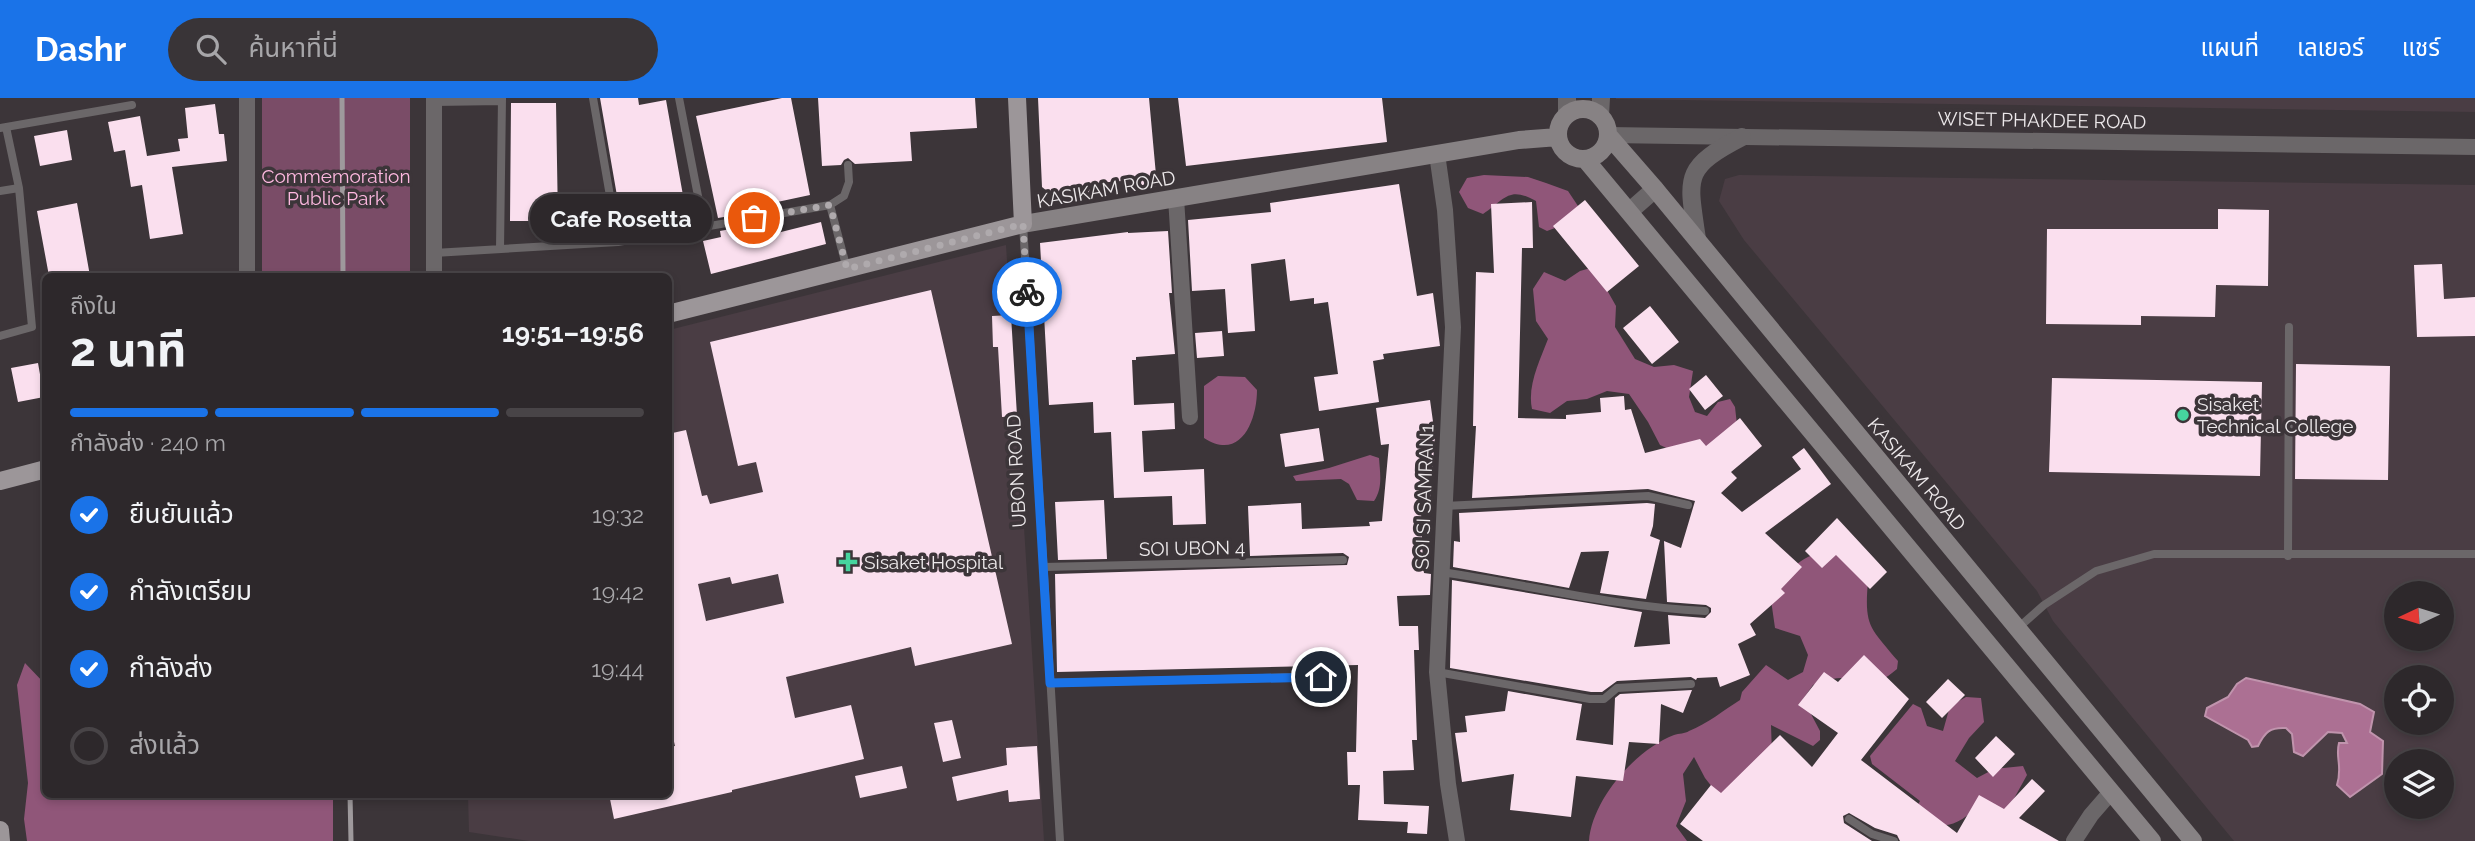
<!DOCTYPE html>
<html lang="th">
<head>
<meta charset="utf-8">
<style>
	body { margin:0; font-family:Raleway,"Noto Sans Thai",sans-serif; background:#393437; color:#f1f3f6; height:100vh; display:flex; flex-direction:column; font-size:26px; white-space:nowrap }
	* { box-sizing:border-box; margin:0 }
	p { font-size:23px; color:#a7a6a9 }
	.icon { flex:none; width:38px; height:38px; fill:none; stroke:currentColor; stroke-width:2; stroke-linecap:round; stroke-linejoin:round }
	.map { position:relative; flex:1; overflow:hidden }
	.details { position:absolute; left:42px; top:175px; width:630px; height:525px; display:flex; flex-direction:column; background:#2d282b; border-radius:10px; box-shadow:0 4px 10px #0003,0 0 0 2px #484447 }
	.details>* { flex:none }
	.needle { width:46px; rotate:266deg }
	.controls { position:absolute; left:2384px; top:483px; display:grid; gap:14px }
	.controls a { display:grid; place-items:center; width:70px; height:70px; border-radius:50%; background:#2d282b; box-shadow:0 4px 10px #0003,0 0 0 2px #484447; font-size:35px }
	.pin { position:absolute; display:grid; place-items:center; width:60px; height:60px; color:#fff; margin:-30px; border:4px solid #fff; border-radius:50%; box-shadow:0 2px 7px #0007 }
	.courier { position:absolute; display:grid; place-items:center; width:70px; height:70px; margin:-35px; border:5px solid #1a73e8; border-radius:50%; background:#fff; color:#222; box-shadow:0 2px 9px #0007 }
	.bubble { position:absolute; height:49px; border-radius:24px; background:#2d282b; box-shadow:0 4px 10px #0003,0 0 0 2px #484447; font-size:23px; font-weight:700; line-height:49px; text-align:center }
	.overview em { font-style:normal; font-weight:700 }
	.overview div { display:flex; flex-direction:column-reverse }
	.overview { display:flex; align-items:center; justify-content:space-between; height:119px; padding:0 28px }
	h1 { font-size:46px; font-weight:700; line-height:52px }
	.bar { display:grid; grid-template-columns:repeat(4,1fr); gap:10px 7px; align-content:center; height:84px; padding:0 28px }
	.bar i { height:9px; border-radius:5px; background:#484447 }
	.bar .current { background:#1a73e8 }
	.bar p { grid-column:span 4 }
	ol { padding:0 28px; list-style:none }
	li { display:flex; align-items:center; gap:21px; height:77px }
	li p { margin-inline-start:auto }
	li .icon { padding:7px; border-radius:50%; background:#1a73e8; color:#fff; stroke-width:4 }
	li:last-child { color:#a7a6a9 }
	li i { width:38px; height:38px; border:4px solid #484447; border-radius:50% }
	header { display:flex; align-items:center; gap:42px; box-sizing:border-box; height:98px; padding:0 35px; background:#1a73e8; color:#fff }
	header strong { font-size:33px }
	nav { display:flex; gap:38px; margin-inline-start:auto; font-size:24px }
	.search { width:490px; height:63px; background:#393437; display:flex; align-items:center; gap:18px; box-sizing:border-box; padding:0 24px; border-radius:38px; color:#a7a6a9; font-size:26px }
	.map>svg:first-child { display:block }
	.built { fill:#4a3d44; fill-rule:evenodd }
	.green { fill:#7a4c67 }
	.forest { fill:#905679 }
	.water { fill:#ac7093; stroke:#c094ad; stroke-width:2 }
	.building { fill:#fadfee; fill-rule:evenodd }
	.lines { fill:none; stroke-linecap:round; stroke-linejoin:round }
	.service { stroke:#6b6769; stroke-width:8 }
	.minor { stroke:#6b6769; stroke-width:16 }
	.tertiary { stroke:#6b6769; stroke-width:18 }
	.secondary { stroke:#878284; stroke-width:18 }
	.primary { stroke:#9c9699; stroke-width:18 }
	.rail { stroke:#9e999c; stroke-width:5 }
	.done { stroke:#afaaad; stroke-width:7; stroke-dasharray:0 12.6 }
	.route { stroke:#1a73e8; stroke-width:9 }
	.poi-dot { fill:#46d49e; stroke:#3c3539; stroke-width:2.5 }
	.labels { text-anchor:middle; stroke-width:7; stroke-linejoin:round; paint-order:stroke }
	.street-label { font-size:19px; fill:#ede9eb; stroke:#3c3539 }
	.park-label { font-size:19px; fill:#feb8e0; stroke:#3c3539 }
	.poi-label { font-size:19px; fill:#ede9eb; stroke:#3c3539; text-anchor:start }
</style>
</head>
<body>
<header>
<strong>Dashr</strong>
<div class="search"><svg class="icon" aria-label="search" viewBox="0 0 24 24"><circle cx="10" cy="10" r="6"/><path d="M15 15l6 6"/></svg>ค้นหาที่นี่</div>
<nav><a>แผนที่</a><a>เลเยอร์</a><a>แชร์</a></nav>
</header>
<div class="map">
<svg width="2475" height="743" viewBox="0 0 2475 743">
	<rect width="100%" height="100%" fill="#3c3539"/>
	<path class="built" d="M 1616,0 L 2475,0 L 2475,14 L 1616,1 Z
		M 1739,77 L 2475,87 L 2475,743 L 2234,743 L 2053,523 L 2037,493 L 1744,142 L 1719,103 L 1725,81 ZM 2396,495 L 2441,495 L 2441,541 L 2396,541 ZM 2396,579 L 2441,579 L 2441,625 L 2396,625 ZM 2396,663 L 2441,663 L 2441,709 L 2396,709 Z
		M 1006,147 L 1044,743 L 529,743 L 469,734 L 468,697 L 668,696 L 669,232 Z"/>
	<path class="green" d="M 262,0 L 410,0 L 410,178 L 262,178 Z"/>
	<path class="forest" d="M 1484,77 L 1528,79 L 1546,85 L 1568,93 L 1578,108 L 1571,124 L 1547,133 L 1539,129 L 1536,103 C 1509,88 1506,100 1483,116 L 1468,110 L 1459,94 L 1467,80 Z
		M 1594,169 L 1616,208 L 1615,229 L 1635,261 L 1654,269 L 1674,267 L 1693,273 L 1689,299 L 1695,314 L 1707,318 L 1718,304 L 1730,301 L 1735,309 L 1737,327 L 1711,353 L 1677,355 L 1660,347 L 1648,324 L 1629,296 L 1607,293 L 1587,301 L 1567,303 L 1550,315 L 1532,311 C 1527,288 1540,262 1548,241 L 1536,223 L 1533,191 L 1544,174 L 1565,183 L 1580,173 Z
		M 1218,278 L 1245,279 L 1257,292 C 1257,322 1241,364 1204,340 L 1204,288 Z
		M 1370,357 L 1379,360 C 1380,375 1383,390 1374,403 L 1357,402 L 1349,386 L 1341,381 L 1296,383 L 1293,378 L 1329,370 Z
		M 1842,448 L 1868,483 C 1864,529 1870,529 1898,563 L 1897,571 C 1871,593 1869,581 1840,580 C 1832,580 1821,584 1813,587 L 1803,601 L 1820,633 L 1820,642 L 1813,648 L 1771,627 L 1772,657 L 1720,699 L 1705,680 L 1694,659 L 1683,676 L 1686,703 L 1676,728 L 1687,743 L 1589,743 C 1592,702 1635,652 1674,637 C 1679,635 1685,636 1689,633 C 1707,626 1724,612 1740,602 L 1742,594 L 1766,567 L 1788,582 L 1803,574 L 1808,557 L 1800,538 L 1775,530 L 1770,495 C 1793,466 1804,456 1842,448 Z
		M 25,565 L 45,586 L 46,696 L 333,697 L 333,743 L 27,743 L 24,721 L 28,685 L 17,587 Z
		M 1966,599 L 1981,600 L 1984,624 L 1969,640 L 1955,663 L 1977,680 L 1994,671 L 2023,668 L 2027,677 L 2011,706 L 2001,716 L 1984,704 C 1956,727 1947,737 1913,715 L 1920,703 L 1872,666 L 1870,658 L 1913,606 L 1921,610 L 1927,628 L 1943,633 L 1950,608 Z"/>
	<path class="water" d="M 2246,580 L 2360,606 L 2374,614 L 2370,634 L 2383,643 L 2382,676 L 2350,699 L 2337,687 C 2343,668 2335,660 2339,645 L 2347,645 L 2342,635 L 2328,634 L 2303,658 L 2294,654 L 2292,636 L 2286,630 C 2270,629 2265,634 2258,648 L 2252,649 L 2248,642 L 2205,618 L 2207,610 L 2228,599 L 2237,586 Z"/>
	<path class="building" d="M 600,0 L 638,0 L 639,7 L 666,2 L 684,103 L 620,115 Z
		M 782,0 L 791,0 L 810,97 L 758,108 L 759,113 L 718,120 L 696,18 Z
		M 818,0 L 975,0 L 977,30 L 910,34 L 912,63 L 855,66 L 848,60 L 844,62 L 841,67 L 822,68 Z
		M 1038,0 L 1149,0 L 1157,88 L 1136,90 L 1134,82 L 1097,85 L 1098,94 L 1052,97 L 1042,89 Z
		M 1178,0 L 1382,0 L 1387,44 L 1186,68 Z
		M 511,5 L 556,5 L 558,123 L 510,123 Z
		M 215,6 L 219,36 L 224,36 L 227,63 L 172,69 L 183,136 L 150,141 L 142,87 L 131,89 L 125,52 L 114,54 L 108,24 L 140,18 L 147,58 L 180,53 L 178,41 L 188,40 L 185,10 Z
		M 67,32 L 72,62 L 40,68 L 34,38 Z
		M 1399,86 L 1417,198 L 1433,195 L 1440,248 L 1383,256 L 1384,261 L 1373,263 L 1379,304 L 1319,313 L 1314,279 L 1338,276 L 1328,204 L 1314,206 L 1314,200 L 1290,203 L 1285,161 L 1251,166 L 1255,233 L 1228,235 L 1225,191 L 1192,193 L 1188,122 L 1271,114 L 1270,105 Z
		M 1585,102 L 1639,168 L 1607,194 L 1553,128 Z
		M 1532,104 L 1533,150 L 1522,150 L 1518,320 L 1566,321 L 1566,317 L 1601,314 L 1600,300 L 1624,298 L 1625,312 L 1631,311 L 1645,355 L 1700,341 L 1706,348 L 1740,320 L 1762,348 L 1731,374 L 1737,380 L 1721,395 L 1742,414 L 1801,371 L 1792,359 L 1804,350 L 1831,386 L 1765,435 L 1802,469 L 1781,491 L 1785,495 L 1750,526 L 1756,537 L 1738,546 L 1750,577 L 1720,589 L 1717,579 L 1697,580 L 1696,582 L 1691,579 L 1617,583 L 1602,594 L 1591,594 L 1450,570 L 1452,482 L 1642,514 L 1634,549 L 1670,546 L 1668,517 L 1705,520 L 1711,514 L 1711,510 L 1706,507 L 1667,504 L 1664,443 L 1681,450 L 1695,403 L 1648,391 L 1472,400 L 1476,328 L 1473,328 L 1476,174 L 1494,175 L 1491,106 Z
		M 77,105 L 90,178 L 49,178 L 37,113 Z
		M 2218,111 L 2269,112 L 2268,188 L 2216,187 L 2215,219 L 2141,218 L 2141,227 L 2046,226 L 2047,131 L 2218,131 Z
		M 821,124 L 826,146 L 711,176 L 703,143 L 721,139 L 720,133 L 762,125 L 765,138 Z
		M 1168,133 L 1172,195 L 1169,195 L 1175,256 L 1136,259 L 1136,262 L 1132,262 L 1134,307 L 1174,305 L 1175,331 L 1142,333 L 1144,374 L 1204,371 L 1206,426 L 1173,427 L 1172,398 L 1114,400 L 1111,334 L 1094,335 L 1093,304 L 1049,307 L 1040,145 L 1128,134 L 1128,135 Z
		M 2442,166 L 2444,201 L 2475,199 L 2475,238 L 2417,239 L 2414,167 Z
		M 931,192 L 1012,546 L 915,568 L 911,549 L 786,579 L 795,620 L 851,607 L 864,661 L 732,692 L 732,694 L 614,721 L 609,696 L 668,696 L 668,649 L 675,648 L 668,618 L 668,336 L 686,332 L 702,398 L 707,397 L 710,406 L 763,394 L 756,364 L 738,368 L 710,244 ZM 778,476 L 784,505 L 706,523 L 698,486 L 730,479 L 732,486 Z
		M 1650,208 L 1679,244 L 1652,266 L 1623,230 Z
		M 1011,217 L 1017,318 L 1002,319 L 998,249 L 993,249 L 992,218 Z
		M 1222,233 L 1224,258 L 1197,260 L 1195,235 Z
		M 38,265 L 44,299 L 18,304 L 11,270 Z
		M 2296,266 L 2390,268 L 2388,382 L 2295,381 Z
		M 1706,277 L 1723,298 L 1705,312 L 1689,291 Z
		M 2052,280 L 2262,284 L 2260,378 L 2049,374 Z
		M 1430,302 L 1435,338 L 1429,413 L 1421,412 L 1423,467 L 1424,475 L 1431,476 L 1430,497 L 1397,498 L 1399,528 L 1418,528 L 1419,552 L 1414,552 L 1417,642 L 1412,642 L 1414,672 L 1383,673 L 1384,706 L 1429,708 L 1427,736 L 1407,735 L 1408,724 L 1358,722 L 1360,687 L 1348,687 L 1347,654 L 1356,654 L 1358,567 L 1057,574 L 1055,476 L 1347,467 L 1349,459 L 1343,455 L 1250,458 L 1248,408 L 1301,405 L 1302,431 L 1370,428 L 1369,424 L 1382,423 L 1389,346 L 1381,347 L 1376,310 Z
		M 1319,330 L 1324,363 L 1285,369 L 1280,336 Z
		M 1104,402 L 1107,461 L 1058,462 L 1055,404 Z
		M 1647,405 L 1655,406 L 1653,428 L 1650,438 L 1660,442 L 1646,501 L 1600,495 L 1609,453 L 1581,454 L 1569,490 L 1453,469 L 1454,443 L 1460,444 L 1459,415 Z
		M 1837,420 L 1887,474 L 1870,491 L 1836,457 L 1822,470 L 1805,453 Z
		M 1864,557 L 1909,601 L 1861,662 L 1957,735 L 1979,697 L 2004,711 L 2032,681 L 2045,693 L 2019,720 L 2059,743 L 1900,743 L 1897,737 L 1875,730 L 1849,715 L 1843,718 L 1844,725 L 1872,743 L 1703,743 L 1680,726 L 1711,687 L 1721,695 L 1780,637 L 1812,669 L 1838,635 L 1798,607 L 1824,574 L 1838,584 Z
		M 1948,581 L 1965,597 L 1942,620 L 1926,604 Z
		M 1692,592 L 1683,615 L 1661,606 L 1659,646 L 1629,644 L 1623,683 L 1576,678 L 1571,719 L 1510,712 L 1514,676 L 1462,684 L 1455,635 L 1467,634 L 1465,618 L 1505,613 L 1508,593 L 1582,606 L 1576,642 L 1613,647 L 1615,600 L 1620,596 Z
		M 952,622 L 961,660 L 943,664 L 934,625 Z
		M 1996,638 L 2015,656 L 1993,679 L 1975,660 Z
		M 1037,648 L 1040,701 L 1009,704 L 1008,692 L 957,703 L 952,679 L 1007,667 L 1006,650 Z
		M 902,668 L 907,690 L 860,700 L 855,678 Z"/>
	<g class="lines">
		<path class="service" d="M 593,0 L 618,144
			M 679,0 L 704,129
			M 434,4 L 502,3
			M 0,30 L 132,7
			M 0,93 L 19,90
			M 830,107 L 847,171
			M 1023,126 L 1060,743
			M 500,151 L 502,0
			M 434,155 L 618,144 L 830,107 L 844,98 L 849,84 L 848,67
			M 0,238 L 32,229 L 19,90 L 6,29
			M 1444,408 L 1648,398 L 1688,407
			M 2288,458 L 2289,229
			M 1043,469 L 1343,462
			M 1442,474 C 1529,487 1616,509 1705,513
			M 2018,530 L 2044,507 L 2096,473 L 2154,456 L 2475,456
			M 1437,574 L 1590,601 L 1604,601 L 1617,590 L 1691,586
			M 1050,585 L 1347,578
			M 1849,721 L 1872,736 L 1894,743"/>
		<path class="minor" d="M 434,0 L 434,178
			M 1608,37 L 2475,49
			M 1437,56 L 1445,112 L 1453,229 L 1437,574 L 1448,686 L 1457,743
			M 1176,100 L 1190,319
			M 247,178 L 247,0
			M 2074,743 L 2091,717 L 2111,694"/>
		<path class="tertiary" d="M 1567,16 L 1567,0
			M 1600,18 L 1601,0
			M 1630,113 L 1655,91
			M 1697,141 C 1688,79 1682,70 1742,39"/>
		<path class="secondary" d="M1558 36a25 25 0 1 1 50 0a25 25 0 1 1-50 0Z
			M 1608,37 L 1655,91 L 2193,743
			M 1585,61 L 2152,743
			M 1023,126 L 1519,42 L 1558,39"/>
		<path class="primary" d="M 668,216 L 1023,126 L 1017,0
			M 0,383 L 46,371
			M 0,732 L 1,743"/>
		<path class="rail" d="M 342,0 L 343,178
			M 350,696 L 351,743"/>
	</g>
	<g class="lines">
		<path class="done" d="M 754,120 L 830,107 L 847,171 L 1023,126 L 1027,194"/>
		<path class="route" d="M 1027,194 L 1050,585 L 1321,579"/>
	</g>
	<g class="poi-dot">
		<circle cx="2183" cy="317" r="7"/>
		<path d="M844.5 453.5h7v7h7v7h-7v7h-7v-7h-7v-7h7z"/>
	</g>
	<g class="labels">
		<g class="street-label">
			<text transform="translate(2042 22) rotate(1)" y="7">WISET PHAKDEE ROAD</text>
			<text transform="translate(1106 91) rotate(-10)" y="7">KASIKAM ROAD</text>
			<text transform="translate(1016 373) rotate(-93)" y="7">UBON ROAD</text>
			<text transform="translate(1917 376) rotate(50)" y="7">KASIKAM ROAD</text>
			<text transform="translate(1424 399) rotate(-88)" y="7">SOI SI SAMRAN1</text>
			<text transform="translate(1192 450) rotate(-1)" y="7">SOI UBON 4</text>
		</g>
		<g class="park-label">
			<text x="336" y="85">Commemoration<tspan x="336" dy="22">Public Park</tspan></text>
		</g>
		<g class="poi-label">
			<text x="2197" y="313">Sisaket<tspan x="2197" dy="22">Technical College</tspan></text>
			<text x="864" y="471">Sisaket Hospital</text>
		</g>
	</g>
</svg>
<div class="controls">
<a><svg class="needle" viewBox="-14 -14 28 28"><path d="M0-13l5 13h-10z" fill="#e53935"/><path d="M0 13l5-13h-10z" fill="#a7a6a9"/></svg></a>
<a><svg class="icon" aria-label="locate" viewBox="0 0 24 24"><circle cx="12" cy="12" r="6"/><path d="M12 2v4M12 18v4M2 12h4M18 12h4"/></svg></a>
<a><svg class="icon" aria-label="layers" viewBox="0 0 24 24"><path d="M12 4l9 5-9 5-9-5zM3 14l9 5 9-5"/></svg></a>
</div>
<div class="pin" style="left:754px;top:120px;background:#ea580c"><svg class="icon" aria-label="bag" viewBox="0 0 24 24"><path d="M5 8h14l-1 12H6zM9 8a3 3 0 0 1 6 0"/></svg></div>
<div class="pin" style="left:1321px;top:579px;background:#1f2937"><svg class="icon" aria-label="home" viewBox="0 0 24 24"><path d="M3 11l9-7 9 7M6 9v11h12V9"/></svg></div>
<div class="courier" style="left:1027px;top:194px"><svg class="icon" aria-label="bike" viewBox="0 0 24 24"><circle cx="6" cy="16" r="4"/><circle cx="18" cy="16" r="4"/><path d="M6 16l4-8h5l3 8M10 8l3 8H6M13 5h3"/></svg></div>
<div class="bubble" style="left:530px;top:96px;width:182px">Cafe Rosetta</div>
<section class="details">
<div class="overview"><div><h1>2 นาที</h1><p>ถึงใน</p></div><em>19:51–19:56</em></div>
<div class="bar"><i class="current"></i><i class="current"></i><i class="current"></i><i></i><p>กำลังส่ง · 240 m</p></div>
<ol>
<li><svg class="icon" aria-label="check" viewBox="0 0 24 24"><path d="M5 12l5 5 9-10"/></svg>ยืนยันแล้ว<p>19:32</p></li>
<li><svg class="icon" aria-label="check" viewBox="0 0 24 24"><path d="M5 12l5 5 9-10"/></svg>กำลังเตรียม<p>19:42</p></li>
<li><svg class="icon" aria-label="check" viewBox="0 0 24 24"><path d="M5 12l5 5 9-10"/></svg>กำลังส่ง<p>19:44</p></li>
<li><i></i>ส่งแล้ว</li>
</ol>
</section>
</div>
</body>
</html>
